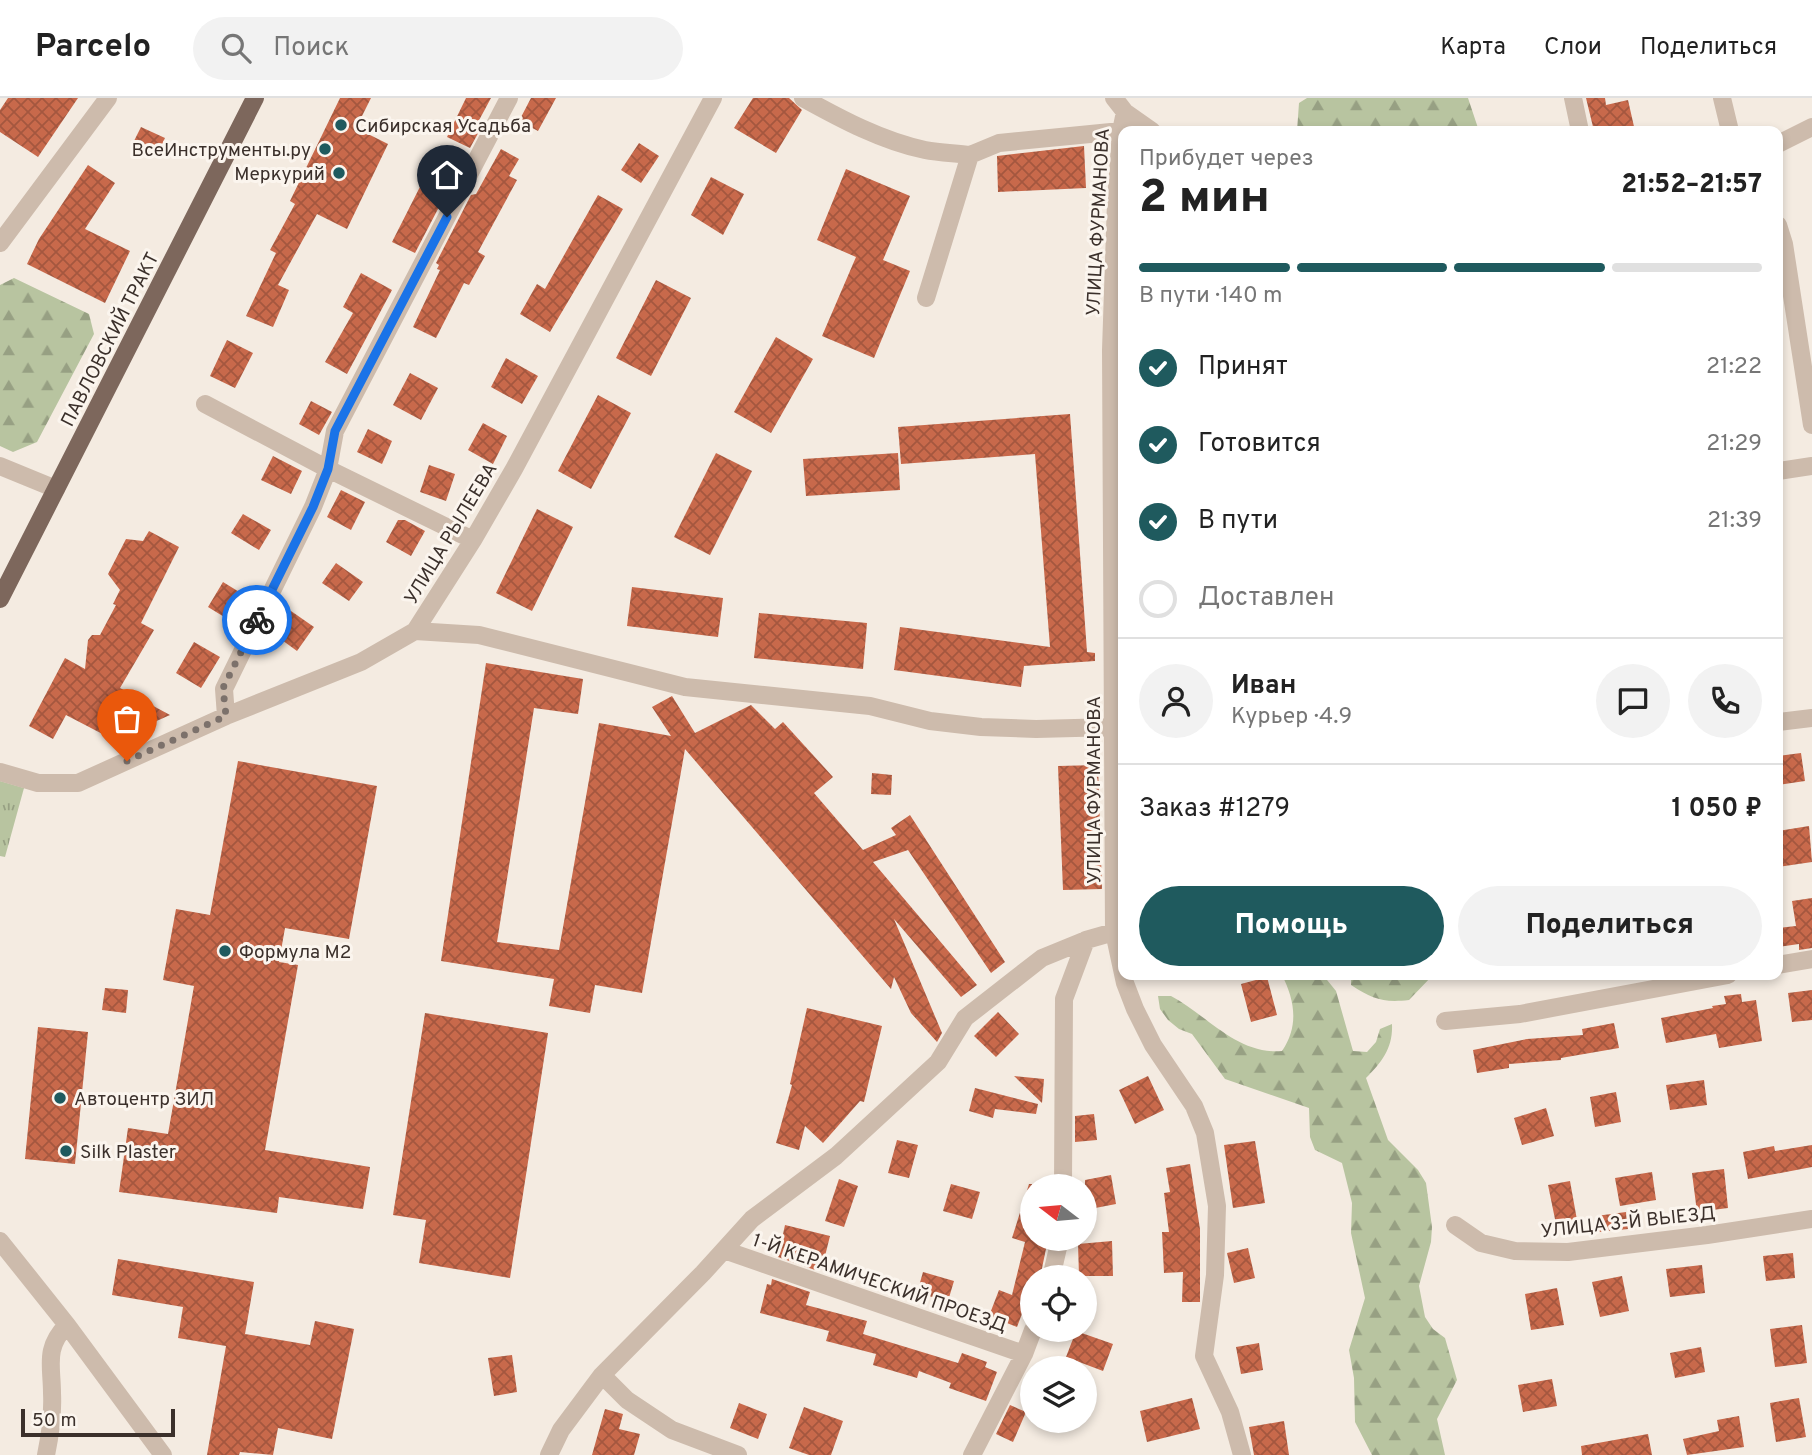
<!DOCTYPE html>
<html lang="ru">
<head>
<meta charset="utf-8">
<style>
	body { margin:0; font-family:Overpass,sans-serif; background:#f2f2f2; color:#222; height:100vh; display:flex; flex-direction:column; font-size:26px; white-space:nowrap }
	* { box-sizing:border-box; margin:0 }
	p { font-size:23px; color:#767676 }
	.icon { flex:none; width:38px; height:38px; fill:none; stroke:currentColor; stroke-width:2; stroke-linecap:round; stroke-linejoin:round }
	.map { position:relative; flex:1; overflow:hidden }
	.details { position:absolute; left:1118px; top:28px; width:665px; height:854px; display:flex; flex-direction:column; background:#fff; border-radius:14px; box-shadow:0 4px 10px #0003 }
	.details>* { flex:none }
	.needle { width:46px; rotate:286deg }
	.tools { position:absolute; left:1020px; top:1076px; display:grid; gap:14px }
	.tools a { display:grid; place-items:center; width:77px; height:77px; border-radius:50%; background:#fff; box-shadow:0 4px 10px #0003; font-size:35px }
	.scale { position:absolute; left:21px; bottom:18px; width:154px; box-sizing:border-box; padding-left:7px; border:4px solid #3b302b; border-top:0; font-size:19px; line-height:24px; white-space:nowrap; color:#3b302b; -webkit-text-stroke:5px #fbf5ee; paint-order:stroke }
	.pin { position:absolute; display:grid; place-items:center; width:60px; height:60px; color:#fff; margin:-72px -30px; border-radius:50% 50% 50% 0; rotate:-45deg; box-shadow:0 0 7px #0007 }
	.pin .icon { rotate:45deg }
	.courier { position:absolute; display:grid; place-items:center; width:70px; height:70px; margin:-35px; border:5px solid #1a73e8; border-radius:50%; background:#fff; color:#222; box-shadow:0 2px 9px #0007 }
	.overview em { font-style:normal; font-weight:800 }
	.overview div { display:flex; flex-direction:column-reverse }
	.overview { display:flex; align-items:center; justify-content:space-between; height:119px; padding:0 21px }
	h1 { font-size:46px; font-weight:800; line-height:52px }
	.bar { display:grid; grid-template-columns:repeat(4,1fr); gap:10px 7px; align-content:center; height:84px; padding:0 21px }
	.bar i { height:9px; border-radius:5px; background:#e0e0e0 }
	.bar .active { background:#1f5a5e }
	.bar p { grid-column:span 4 }
	.line { display:flex; align-items:center; gap:18px; padding:0 21px; border-top:2px solid #e0e0e0 }
	.line div { flex:1 }
	.round { display:grid; place-items:center; flex:none; width:74px; height:74px; border-radius:37px; background:#f2f2f2 }
	ol { padding:0 21px; list-style:none }
	li { display:flex; align-items:center; gap:21px; height:77px }
	li p { margin-inline-start:auto }
	li .icon { padding:7px; border-radius:50%; background:#1f5a5e; color:#fff; stroke-width:4 }
	li:last-child { color:#767676 }
	li i { width:38px; height:38px; border:4px solid #e0e0e0; border-radius:50% }
	.cta { display:flex; gap:14px; margin-top:auto; padding:14px 21px }
	.cta a { flex:1; height:80px; border-radius:42px; background:#1f5a5e; color:#fff; font-size:28px; font-weight:800; line-height:80px; text-align:center }
	.cta a+a { background:#f2f2f2; color:#222 }
	header { display:flex; align-items:center; gap:42px; box-sizing:border-box; height:98px; padding:0 35px; background:#fff; border-bottom:2px solid #e0e0e0 }
	header strong { font-size:33px }
	nav { display:flex; gap:38px; margin-inline-start:auto; font-size:24px }
	.search { width:490px; height:63px; background:#f2f2f2; display:flex; align-items:center; gap:18px; box-sizing:border-box; padding:0 24px; border-radius:38px; color:#767676; font-size:26px }
	.map>svg:first-child { display:block }
	.grass { fill:url(#grass-tufts) }
	.forest { fill:url(#forest-firs) }
	.building { fill:url(#building-cross-hatch) }
	.lines { fill:none; stroke-linecap:round; stroke-linejoin:round }
	.minor { stroke:#cdbbac; stroke-width:18 }
	.major { stroke:#7d675c; stroke-width:18 }
	.done { stroke:#7c716b; stroke-width:7; stroke-dasharray:0 12.6 }
	.route { stroke:#1a73e8; stroke-width:9 }
	.poi-dot { fill:#1f5a5e; stroke:#fbf5ee; stroke-width:2.5 }
	.labels { text-anchor:middle; stroke-width:6; stroke-linejoin:round; paint-order:stroke }
	.poi-label { font-size:19px; fill:#3b302b; stroke:#fbf5ee; text-anchor:start }
	.street-label { font-size:19px; fill:#3b302b; stroke:#fbf5ee }
</style>
</head>
<body>
<header>
<strong>Parcelo</strong>
<div class="search"><svg class="icon" aria-label="search" viewBox="0 0 24 24"><circle cx="10" cy="10" r="6"/><path d="M15 15l6 6"/></svg>Поиск</div>
<nav><a>Карта</a><a>Слои</a><a>Поделиться</a></nav>
</header>
<div class="map">
<svg width="1812" height="1357" viewBox="0 0 1812 1357">
	<defs>
		<pattern id="grass-tufts" width="24" height="20" patternUnits="userSpaceOnUse" patternTransform="scale(1.75)"><rect width="24" height="20" fill="#b8c4a0"/><path d="M3 7l-1-3M5 7V3M7 7l1-3M15 17l-1-3M17 17v-4M19 17l1-3" fill="none" stroke="#97a083"/></pattern>
		<pattern id="forest-firs" width="22" height="20" patternUnits="userSpaceOnUse" patternTransform="scale(1.75)"><rect width="22" height="20" fill="#b8c4a0"/><path d="M5 1l3.5 6h-7zM16 11l3.5 6h-7z" fill="#97a083"/></pattern>
		<pattern id="building-cross-hatch" width="8" height="8" patternUnits="userSpaceOnUse" patternTransform="scale(1.75)"><rect width="8" height="8" fill="#c8694b"/><path d="M0 0l8 8M0 8l8-8" fill="none" stroke="#a4573f"/></pattern>
	</defs>
	<rect width="100%" height="100%" fill="#f4ebe1"/>
	<path class="grass" d="M 0,683 L 24,690 L 5,759 L 0,758 Z"/>
	<path class="forest" d="M 1307,0 L 1468,0 L 1479,33 L 1297,33 L 1299,5 Z
		M 14,180 L 89,216 L 94,236 L 37,344 L 13,354 L 0,348 L 0,187 Z
		M 1282,877 L 1323,877 L 1336,893 L 1353,953 L 1367,954 L 1376,944 L 1380,931 L 1392,926 C 1393,950 1382,964 1366,980 L 1388,1042 L 1418,1072 L 1426,1085 L 1432,1129 L 1431,1144 L 1419,1188 L 1425,1219 L 1433,1231 L 1445,1240 L 1457,1282 L 1437,1321 L 1445,1357 L 1372,1357 L 1355,1324 L 1354,1280 L 1349,1252 L 1365,1200 L 1351,1135 L 1352,1105 L 1342,1065 L 1315,1052 L 1310,1039 L 1309,1010 L 1225,981 L 1192,936 L 1179,931 L 1168,922 L 1160,911 L 1158,898 L 1171,898 C 1207,917 1237,957 1282,953 C 1299,928 1295,903 1282,877 Z
		M 1351,877 L 1433,877 L 1409,902 C 1383,905 1373,901 1351,887 Z"/>
	<path class="building" d="M 8,0 L 78,0 L 38,59 L 0,34 L 0,12 Z
		M 340,0 L 371,0 L 356,30 L 388,46 L 347,131 L 317,116 L 278,187 L 289,192 L 273,229 L 246,218 L 276,155 L 270,152 L 295,106 L 290,103 Z
		M 466,0 L 491,0 L 477,26 L 482,28 L 470,50 L 447,39 Z
		M 531,0 L 556,0 L 538,33 L 519,23 Z
		M 753,0 L 789,0 L 802,12 L 776,55 L 734,30 Z
		M 1586,0 L 1605,0 L 1606,7 L 1628,2 L 1635,33 L 1594,33 Z
		M 141,29 L 165,40 L 156,59 L 132,47 Z
		M 639,45 L 659,58 L 641,85 L 621,72 Z
		M 1084,48 L 1086,90 L 998,94 L 997,58 Z
		M 501,51 L 519,61 L 509,78 L 517,82 L 478,154 L 485,158 L 469,187 L 464,185 L 436,240 L 413,229 L 440,172 L 437,171 L 439,167 L 436,165 L 471,97 L 476,96 Z
		M 88,67 L 115,85 L 85,131 L 130,153 L 105,205 L 27,166 L 39,141 Z
		M 846,71 L 910,98 L 883,162 L 910,173 L 874,260 L 822,238 L 856,159 L 817,142 Z
		M 428,73 L 451,86 L 415,155 L 392,144 Z
		M 711,79 L 744,96 L 723,137 L 691,117 Z
		M 598,97 L 623,111 L 550,234 L 520,216 L 537,186 L 545,191 Z
		M 361,175 L 392,192 L 347,276 L 325,264 L 353,215 L 343,209 Z
		M 656,182 L 691,200 L 651,278 L 616,260 Z
		M 776,239 L 813,261 L 771,335 L 734,314 Z
		M 227,242 L 253,255 L 235,290 L 210,278 Z
		M 506,260 L 538,278 L 522,306 L 491,289 Z
		M 410,275 L 438,290 L 421,322 L 393,307 Z
		M 598,297 L 631,315 L 591,391 L 558,373 Z
		M 311,303 L 332,314 L 319,337 L 299,326 Z
		M 1070,316 L 1087,554 L 1095,555 L 1095,563 L 1024,568 L 1021,589 L 894,572 L 900,529 L 1050,549 L 1035,356 L 901,366 L 898,329 Z
		M 483,325 L 507,338 L 493,366 L 468,352 Z
		M 368,331 L 392,343 L 382,366 L 357,354 Z
		M 716,355 L 752,373 L 710,457 L 674,439 Z
		M 898,355 L 900,392 L 806,398 L 803,361 Z
		M 273,358 L 302,373 L 291,396 L 261,382 Z
		M 429,367 L 455,376 L 446,403 L 420,394 Z
		M 341,392 L 365,404 L 351,432 L 327,419 Z
		M 537,411 L 573,429 L 532,513 L 496,495 Z
		M 243,416 L 271,432 L 259,452 L 231,435 Z
		M 398,422 L 405,422 L 425,433 L 411,458 L 386,444 Z
		M 149,433 L 179,449 L 141,525 L 154,532 L 120,590 L 170,617 L 114,642 L 66,617 L 53,641 L 29,628 L 65,560 L 85,571 L 88,542 L 92,537 L 100,537 L 116,507 L 113,506 L 120,492 L 108,476 L 126,441 L 143,443 Z
		M 336,465 L 363,484 L 349,503 L 322,485 Z
		M 223,484 L 249,500 L 234,525 L 208,509 Z
		M 632,489 L 723,500 L 718,539 L 627,528 Z
		M 291,513 L 314,529 L 297,553 L 275,537 Z
		M 759,515 L 867,525 L 863,571 L 754,560 Z
		M 194,544 L 220,559 L 201,590 L 176,575 Z
		M 486,565 L 583,581 L 578,616 L 534,610 L 497,844 L 559,852 L 599,625 L 671,638 L 652,609 L 672,598 L 695,635 L 751,607 L 775,631 L 783,624 L 833,679 L 814,695 L 863,752 L 896,737 L 891,730 L 910,717 L 1005,864 L 991,875 L 908,752 L 873,764 L 977,887 L 961,899 L 894,821 L 942,935 L 937,944 L 911,915 L 894,879 L 891,891 L 685,651 L 642,895 L 595,887 L 590,915 L 549,908 L 554,881 L 441,863 Z
		M 1801,655 L 1805,683 L 1778,687 L 1778,658 Z
		M 238,663 L 377,688 L 349,841 L 285,830 L 279,864 L 298,867 L 265,1052 L 370,1069 L 363,1111 L 279,1099 L 277,1115 L 119,1094 L 128,1030 L 168,1036 L 194,888 L 163,882 L 176,811 L 210,817 Z
		M 1098,667 L 1102,791 L 1063,792 L 1058,668 Z
		M 872,675 L 892,677 L 891,697 L 871,696 Z
		M 1809,728 L 1812,764 L 1778,769 L 1778,733 Z
		M 1812,800 L 1812,850 L 1799,852 L 1799,846 L 1778,849 L 1778,830 L 1796,828 L 1792,803 Z
		M 1267,879 L 1277,917 L 1251,924 L 1241,886 Z
		M 105,890 L 128,892 L 126,915 L 102,912 Z
		M 1812,892 L 1812,922 L 1792,924 L 1788,895 Z
		M 1741,896 L 1742,904 L 1756,902 L 1762,943 L 1719,950 L 1716,936 L 1666,945 L 1661,920 L 1713,910 L 1712,908 L 1726,906 L 1724,898 Z
		M 807,910 L 882,928 L 864,1004 L 860,1003 L 823,1045 L 805,1028 L 799,1052 L 776,1045 L 792,987 L 790,986 Z
		M 998,914 L 1019,936 L 996,959 L 974,938 Z
		M 425,915 L 548,935 L 510,1180 L 419,1165 L 426,1122 L 393,1117 Z
		M 1614,925 L 1619,950 L 1561,960 L 1561,962 L 1509,966 L 1509,970 L 1477,975 L 1473,952 L 1527,941 L 1583,937 L 1582,931 Z
		M 38,929 L 88,934 L 75,1066 L 25,1061 Z
		M 1014,978 L 1044,981 L 1042,1005 Z
		M 1148,978 L 1164,1012 L 1135,1026 L 1119,992 Z
		M 1704,982 L 1707,1007 L 1670,1012 L 1666,987 Z
		M 975,990 L 1038,1006 L 1036,1016 L 995,1011 L 993,1020 L 969,1013 Z
		M 1616,994 L 1621,1024 L 1595,1029 L 1590,999 Z
		M 1546,1010 L 1554,1038 L 1522,1047 L 1514,1020 Z
		M 1094,1016 L 1097,1042 L 1075,1044 L 1075,1018 Z
		M 897,1042 L 918,1047 L 909,1080 L 888,1075 Z
		M 1255,1043 L 1265,1105 L 1233,1110 L 1224,1047 Z
		M 1812,1047 L 1812,1069 L 1748,1081 L 1743,1054 L 1774,1048 L 1775,1053 Z
		M 1190,1066 L 1200,1131 L 1200,1204 L 1182,1204 L 1183,1174 L 1164,1175 L 1162,1134 L 1169,1134 L 1164,1095 L 1170,1094 L 1166,1070 Z
		M 1724,1071 L 1728,1110 L 1697,1114 L 1692,1075 Z
		M 1652,1074 L 1656,1102 L 1620,1108 L 1615,1080 Z
		M 1111,1077 L 1116,1106 L 1085,1112 L 1085,1082 Z
		M 839,1081 L 858,1088 L 844,1129 L 825,1123 Z
		M 1570,1083 L 1577,1122 L 1556,1126 L 1548,1087 Z
		M 951,1086 L 980,1094 L 972,1121 L 943,1113 Z
		M 1029,1086 L 1032,1086 L 1032,1141 L 1048,1141 L 1040,1180 L 1032,1180 L 1032,1189 L 1017,1229 L 989,1218 L 999,1192 L 1012,1197 L 1025,1144 L 1012,1140 Z
		M 1626,1114 L 1628,1131 L 1599,1134 L 1596,1118 Z
		M 785,1127 L 830,1138 L 822,1170 L 816,1168 L 815,1172 L 778,1159 Z
		M 1112,1143 L 1113,1178 L 1079,1178 L 1078,1146 Z
		M 1248,1150 L 1255,1180 L 1234,1185 L 1227,1155 Z
		M 1793,1155 L 1795,1180 L 1766,1183 L 1763,1158 Z
		M 118,1161 L 254,1184 L 245,1236 L 310,1247 L 315,1223 L 354,1231 L 332,1341 L 278,1330 L 273,1357 L 240,1354 L 239,1357 L 207,1357 L 226,1248 L 178,1240 L 183,1209 L 112,1197 Z
		M 1702,1167 L 1705,1195 L 1670,1199 L 1666,1171 Z
		M 923,1174 L 954,1183 L 948,1203 L 917,1195 Z
		M 1622,1178 L 1629,1213 L 1600,1219 L 1592,1184 Z
		M 772,1181 L 810,1194 L 806,1207 L 867,1223 L 863,1236 L 958,1265 L 962,1255 L 987,1264 L 985,1269 L 997,1274 L 986,1303 L 949,1290 L 951,1285 L 919,1273 L 917,1280 L 873,1267 L 876,1256 L 826,1243 L 829,1233 L 760,1215 L 767,1186 L 771,1187 Z
		M 1557,1190 L 1564,1227 L 1531,1232 L 1525,1196 Z
		M 1802,1227 L 1807,1265 L 1775,1269 L 1770,1231 Z
		M 1076,1233 L 1113,1246 L 1103,1273 L 1066,1259 Z
		M 1259,1245 L 1263,1272 L 1241,1276 L 1236,1249 Z
		M 1701,1249 L 1705,1274 L 1675,1280 L 1670,1255 Z
		M 512,1257 L 517,1294 L 494,1298 L 488,1260 Z
		M 1552,1281 L 1557,1308 L 1523,1314 L 1518,1287 Z
		M 1192,1300 L 1200,1331 L 1147,1344 L 1140,1313 Z
		M 1799,1300 L 1806,1339 L 1776,1344 L 1770,1305 Z
		M 739,1305 L 767,1316 L 758,1341 L 730,1330 Z
		M 1010,1307 L 1026,1314 L 1013,1344 L 996,1336 Z
		M 804,1309 L 843,1323 L 831,1357 L 809,1357 L 789,1350 Z
		M 605,1311 L 623,1316 L 619,1331 L 640,1336 L 634,1357 L 592,1357 Z
		M 1739,1318 L 1744,1349 L 1687,1357 L 1683,1341 L 1719,1333 L 1717,1322 Z
		M 1284,1323 L 1289,1357 L 1254,1357 L 1249,1329 Z
		M 1648,1336 L 1652,1357 L 1582,1357 L 1581,1348 Z"/>
	<g class="lines">
		<path class="minor" d="M 803,0 C 841,21 882,43 925,52 C 940,55 955,55 970,57
			M 1114,0 L 1125,14 L 1152,33
			M 1573,0 L 1580,33
			M 1722,0 L 1730,33
			M 1125,14 L 1121,33 L 1116,104 L 1111,252 L 1114,834 L 1125,885 L 1135,911 L 1153,947 L 1194,1008 L 1205,1035 L 1217,1108 L 1215,1177 L 1204,1258 L 1230,1314 L 1242,1357
			M 1778,46 L 1812,29
			M 1778,127 L 1784,146 L 1812,327
			M 0,145 L 108,0
			M 926,200 L 970,57 L 999,45 L 1121,33
			M 205,306 L 328,371 L 473,442
			M 0,368 L 56,391
			M 1778,373 L 1812,368
			M 415,533 L 479,537 L 685,589 L 870,608 L 930,623 L 981,629 L 1036,631 L 1114,629
			M 226,618 L 224,591 L 313,409 L 328,371 L 335,333 L 509,0
			M 1778,624 L 1812,620
			M 0,674 L 38,685 L 78,685 L 226,618 L 361,564 L 415,533 L 473,442 L 514,371 L 713,0
			M 1778,867 L 1812,861
			M 1445,923 L 1520,916 L 1728,877
			M 1063,1088 L 1064,901 L 1086,842 L 1114,834
			M 1455,1127 L 1481,1145 L 1515,1153 L 1568,1154 L 1707,1137 L 1812,1121
			M 0,1143 L 67,1227 L 163,1357
			M 724,1152 L 1024,1256
			M 1051,1180 L 1060,1141
			M 602,1277 L 627,1302 L 672,1332 L 738,1357
			M 46,1357 C 50,1338 53,1315 52,1295 C 52,1268 44,1250 67,1227
			M 549,1357 L 561,1332 L 602,1277 L 703,1175 L 752,1121 L 836,1058 L 938,964 L 965,920 L 1042,860 L 1086,842
			M 972,1357 L 1024,1256 L 1033,1232"/>
		<path class="major" d="M 0,501 L 255,0"/>
	</g>
	<g class="lines">
		<path class="done" d="M 127,663 L 226,618 L 223,590 L 257,522"/>
		<path class="route" d="M 257,522 L 313,409 L 328,371 L 335,333 L 447,119"/>
	</g>
	<g class="poi-dot">
		<circle cx="341" cy="27" r="7"/>
		<circle cx="325" cy="51" r="7"/>
		<circle cx="339" cy="75" r="7"/>
		<circle cx="225" cy="853" r="7"/>
		<circle cx="60" cy="1000" r="7"/>
		<circle cx="66" cy="1053" r="7"/>
	</g>
	<g class="labels">
		<g class="poi-label">
			<text x="355" y="34">Сибирская Усадьба</text>
			<text x="311" y="58" text-anchor="end">ВсеИнструменты.ру</text>
			<text x="325" y="82" text-anchor="end">Меркурий</text>
			<text x="239" y="860">Формула М2</text>
			<text x="74" y="1007">Автоцентр ЗИЛ</text>
			<text x="80" y="1060">Silk Plaster</text>
		</g>
		<g class="street-label">
			<text transform="translate(1097 124) rotate(-87)" y="7">УЛИЦА ФУРМАНОВА</text>
			<text transform="translate(109 241) rotate(-63)" y="7">ПАВЛОВСКИЙ ТРАКТ</text>
			<text transform="translate(450 435) rotate(-59)" y="7">УЛИЦА РЫЛЕЕВА</text>
			<text transform="translate(1093 692) rotate(-90)" y="7">УЛИЦА ФУРМАНОВА</text>
			<text transform="translate(1628 1123) rotate(-6)" y="7">УЛИЦА 3-Й ВЫЕЗД</text>
			<text transform="translate(880 1184) rotate(19)" y="7">1-Й КЕРАМИЧЕСКИЙ ПРОЕЗД</text>
		</g>
	</g>
</svg>
<div class="tools">
<a><svg class="needle" viewBox="-14 -14 28 28"><path d="M0-13l5 13h-10z" fill="#e53935"/><path d="M0 13l5-13h-10z" fill="#767676"/></svg></a>
<a><svg class="icon" aria-label="locate" viewBox="0 0 24 24"><circle cx="12" cy="12" r="6"/><path d="M12 2v4M12 18v4M2 12h4M18 12h4"/></svg></a>
<a><svg class="icon" aria-label="layers" viewBox="0 0 24 24"><path d="M12 4l9 5-9 5-9-5zM3 14l9 5 9-5"/></svg></a>
</div>
<div class="scale">50 m</div>
<div class="pin" style="left:127px;top:663px;background:#ea580c"><svg class="icon" aria-label="bag" viewBox="0 0 24 24"><path d="M5 8h14l-1 12H6zM9 8a3 3 0 0 1 6 0"/></svg></div>
<div class="pin" style="left:447px;top:119px;background:#1f2937"><svg class="icon" aria-label="home" viewBox="0 0 24 24"><path d="M3 11l9-7 9 7M6 9v11h12V9"/></svg></div>
<div class="courier" style="left:257px;top:522px"><svg class="icon" aria-label="bike" viewBox="0 0 24 24"><circle cx="6" cy="16" r="4"/><circle cx="18" cy="16" r="4"/><path d="M6 16l4-8h5l3 8M10 8l3 8H6M13 5h3"/></svg></div>
<section class="details">
<div class="overview"><div><h1>2 мин</h1><p>Прибудет через</p></div><em>21:52–21:57</em></div>
<div class="bar"><i class="active"></i><i class="active"></i><i class="active"></i><i></i><p>В пути · 140 m</p></div>
<ol>
<li><svg class="icon" aria-label="check" viewBox="0 0 24 24"><path d="M5 12l5 5 9-10"/></svg>Принят<p>21:22</p></li>
<li><svg class="icon" aria-label="check" viewBox="0 0 24 24"><path d="M5 12l5 5 9-10"/></svg>Готовится<p>21:29</p></li>
<li><svg class="icon" aria-label="check" viewBox="0 0 24 24"><path d="M5 12l5 5 9-10"/></svg>В пути<p>21:39</p></li>
<li><i></i>Доставлен</li>
</ol>
<div class="line" style="height:126px"><a class="round"><svg class="icon" aria-label="person" viewBox="0 0 24 24"><circle cx="12" cy="8" r="4"/><path d="M4 21q1-7 8-7t8 7"/></svg></a><div><b>Иван</b><p>Курьер · 4.9</p></div><a class="round"><svg class="icon" aria-label="chat" viewBox="0 0 24 24"><path d="M4 5h16v11H9l-5 4z"/></svg></a><a class="round"><svg class="icon" aria-label="phone" viewBox="0 0 24 24"><path d="M5 4h4l2 5-3 2q2 4 5 5l2-3 5 2v4C11 20 4 13 5 4z"/></svg></a></div>
<div class="line" style="height:91px"><div>Заказ #1279</div><b>1 050 ₽</b></div>
<div class="cta"><a>Помощь</a><a>Поделиться</a></div>
</section>
</div>
</body>
</html>
